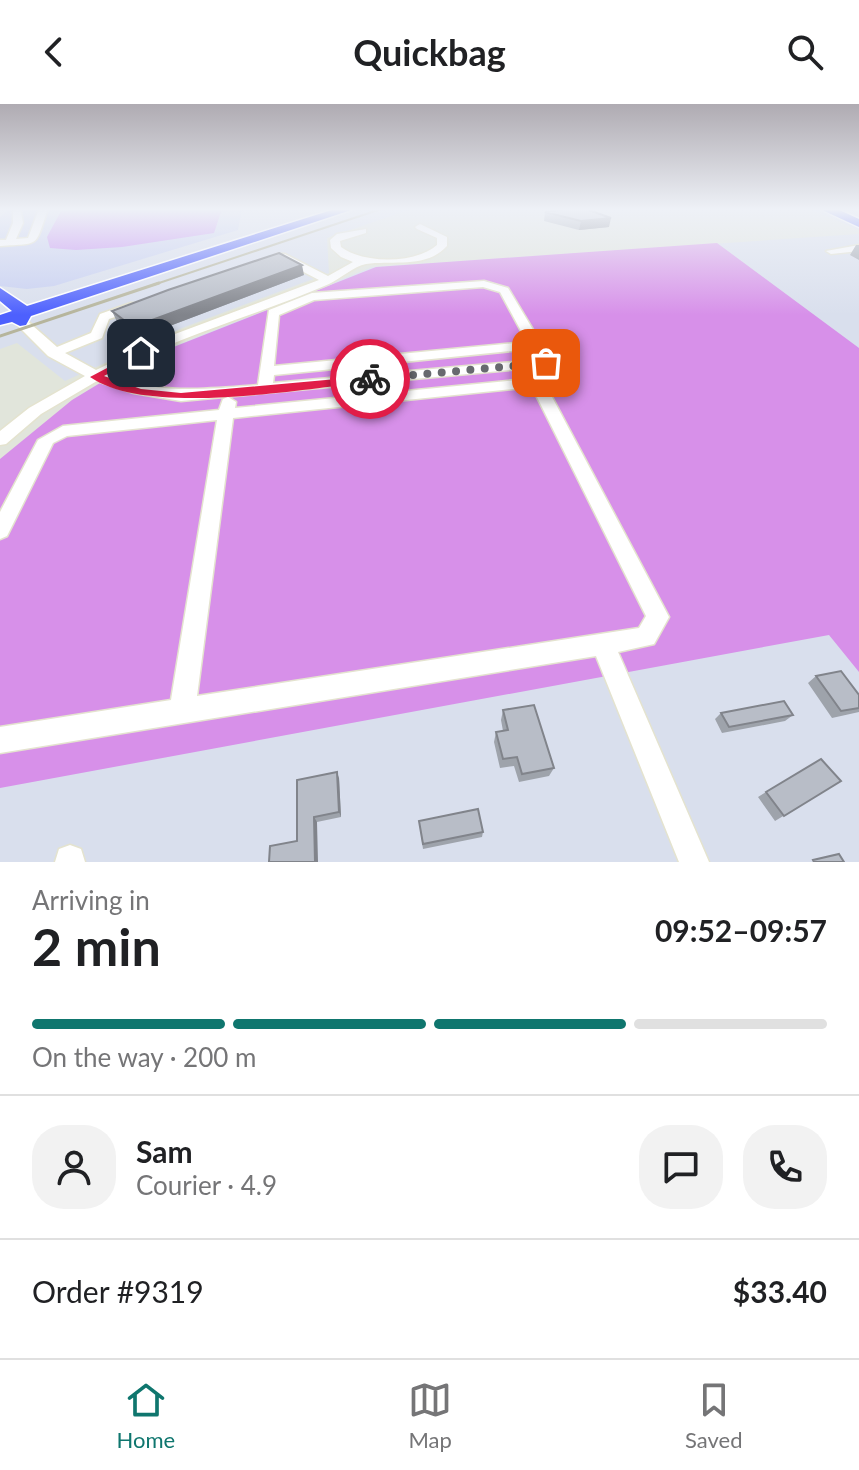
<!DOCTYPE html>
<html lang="en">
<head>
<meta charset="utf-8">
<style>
	body { margin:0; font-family:Lato,sans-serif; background:#f2f2f2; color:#202124; height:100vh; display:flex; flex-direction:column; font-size:30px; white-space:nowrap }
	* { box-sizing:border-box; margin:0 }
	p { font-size:26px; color:#757577 }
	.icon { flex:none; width:44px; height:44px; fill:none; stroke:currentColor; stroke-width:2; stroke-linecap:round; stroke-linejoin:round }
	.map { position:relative; height:758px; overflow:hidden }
	.drawer { display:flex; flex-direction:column; background:#fff; flex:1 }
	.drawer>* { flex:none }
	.pin { position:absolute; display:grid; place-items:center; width:68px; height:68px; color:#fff; margin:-34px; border-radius:16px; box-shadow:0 4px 12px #0006 }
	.courier { position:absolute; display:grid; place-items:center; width:80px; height:80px; margin:-40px; border:6px solid #e11d48; border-radius:50%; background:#fff; color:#222; box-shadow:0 2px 10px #0007 }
	.headline em { font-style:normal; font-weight:700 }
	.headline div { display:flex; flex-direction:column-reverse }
	.headline { display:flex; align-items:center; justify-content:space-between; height:136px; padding:0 32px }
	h1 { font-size:52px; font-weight:700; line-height:60px }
	.bar { display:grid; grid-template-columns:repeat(4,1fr); gap:12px 8px; align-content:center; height:96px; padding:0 32px }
	.bar i { height:10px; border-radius:6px; background:#e0e0e0 }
	.bar .active { background:#0f766e }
	.bar p { grid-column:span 4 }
	.line { display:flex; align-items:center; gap:20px; padding:0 32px; border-top:2px solid #e0e0e0 }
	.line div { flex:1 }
	.round { display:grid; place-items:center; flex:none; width:84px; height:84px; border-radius:32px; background:#f2f2f2 }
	header { display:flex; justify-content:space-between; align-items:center; height:104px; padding:0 32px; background:#fff; font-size:36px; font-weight:700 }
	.dock { display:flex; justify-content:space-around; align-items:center; height:112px; border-top:2px solid #e0e0e0; background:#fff; font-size:22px; color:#757577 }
	.dock a { display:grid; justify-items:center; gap:4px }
	.dock .active { color:#0f766e }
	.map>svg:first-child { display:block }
	.industrial { fill:#e1e5db }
	.education { fill:#c7cff1 }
	.green { fill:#d790e9 }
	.pitch { fill:#c48bf2 }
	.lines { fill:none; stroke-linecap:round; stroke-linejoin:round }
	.minor-casing { stroke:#e4e3cf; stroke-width:3 }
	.major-casing { stroke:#fff; stroke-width:3 }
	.minor { fill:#fff; fill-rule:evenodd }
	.major { fill:#4d60fe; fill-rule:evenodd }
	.rail-far1 { stroke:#b6b59c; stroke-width:2 }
	.rail { stroke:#b6b59c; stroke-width:3 }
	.wall { fill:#9ea3ab }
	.shaded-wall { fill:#81848b }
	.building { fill:#b8bdc7; stroke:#81848b; stroke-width:2 }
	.route { fill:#e11d48 }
	.done { stroke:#67696e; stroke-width:8; stroke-dasharray:0 14.4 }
</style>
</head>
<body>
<header><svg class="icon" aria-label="back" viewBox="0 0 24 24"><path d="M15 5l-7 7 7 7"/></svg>Quickbag<svg class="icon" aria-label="search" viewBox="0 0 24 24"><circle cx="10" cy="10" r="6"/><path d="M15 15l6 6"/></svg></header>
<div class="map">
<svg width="859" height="758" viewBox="0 0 859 758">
	<rect width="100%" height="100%" fill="#d9dfed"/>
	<path class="industrial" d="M 411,105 L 810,105 L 859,126 L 859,130 L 372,163 L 133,259 L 0,355 L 0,245 L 17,239 L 65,277 L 182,224 L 329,169 L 327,134 Z"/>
	<path class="education" d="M 9,105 L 242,105 L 238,126 L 54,182 L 27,185 L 0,182 L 0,113 Z"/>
	<path class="green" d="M 717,139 L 859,244 L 859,568 L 829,531 L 0,684 L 0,355 L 72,296 L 133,259 L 376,163 Z"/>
	<path class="pitch" d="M 78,105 L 222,105 L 214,129 L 122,143 L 76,146 L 50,144 L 47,133 L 61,107 Z"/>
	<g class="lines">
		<defs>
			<path id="minor" d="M 17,105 L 21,108 L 23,119 L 16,135 L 28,134 L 39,105 L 48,105 C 34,144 42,139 0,142 L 0,136 L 6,136 L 13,119 L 13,108 Z
				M 854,105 L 859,105 L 859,109 Z
				M 420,120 L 447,133 L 447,142 C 426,165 393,156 366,160 C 354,162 340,175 329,180 C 256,212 177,231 108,271 C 160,291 204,285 258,281 L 269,206 L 312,189 L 484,177 L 508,184 L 553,259 L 551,262 L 181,297 L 134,289 L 97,277 L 41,310 L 6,340 L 0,341 L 0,327 L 29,304 L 85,272 L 48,252 L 16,220 L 16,214 L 24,214 L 57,243 L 91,229 L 100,210 L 131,199 L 139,199 L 139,205 L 109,215 L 102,234 L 65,249 L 96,266 L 159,236 L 319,176 L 277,154 L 277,150 L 285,150 L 328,172 L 353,158 L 341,153 L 331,144 L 330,136 L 337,130 L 366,125 L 366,129 L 340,137 L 341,143 C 364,160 415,160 437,141 L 437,134 L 417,125 L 415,123 ZM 483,183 L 500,188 L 527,238 L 274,262 L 279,211 L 314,196 ZM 531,245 L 537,256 L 273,279 L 274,271 Z
				M 859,141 L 859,147 L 831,150 L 826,147 Z
				M 537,274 L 544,278 L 669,513 L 654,540 L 618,548 L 709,758 L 679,758 L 596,552 L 0,649 L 0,623 L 171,596 L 217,316 L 67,332 L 53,339 L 7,432 L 0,435 L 0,408 L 38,336 L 63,322 L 219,306 L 223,295 L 228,293 L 236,298 L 235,304 ZM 532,283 L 646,512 L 639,524 L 197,592 L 233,314 Z
				M 70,741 L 81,745 L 85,758 L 55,758 L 59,745 Z"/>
			<path id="major" d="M 335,105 L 354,105 L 31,212 L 26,221 L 20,222 L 12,218 L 0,221 L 0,211 L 12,207 L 0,197 L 0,184 L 27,202 Z
				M 820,105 L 837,105 L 859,115 L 859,123 Z"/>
		</defs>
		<use href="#minor" class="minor-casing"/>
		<use href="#major" class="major-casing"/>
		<use href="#minor" class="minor"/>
		<use href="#major" class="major"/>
		<path class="rail-far1" d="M 153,181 L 381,105"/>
		<path class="rail" d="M 0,232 L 159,179"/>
	</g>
	<path class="wall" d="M 545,108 L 609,123 L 579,126 L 544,117 Z
		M 856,141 L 859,141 L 859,156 L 850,151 Z
		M 304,171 L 138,234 L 117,218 L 112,207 Z
		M 816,572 L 859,591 L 859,608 L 832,614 L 808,579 Z
		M 503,606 L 554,664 L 549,672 L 519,678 L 514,662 L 500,664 L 494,638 L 496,628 L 503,627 L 501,616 Z
		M 721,609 L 793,611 L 785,617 L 722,629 L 715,615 Z
		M 339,674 L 341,713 L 317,718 L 297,737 Z
		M 841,677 L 775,717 L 758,693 L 766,688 Z
		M 419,717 L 483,728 L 482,733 L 423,745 Z"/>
	<path class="shaded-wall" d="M 611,114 L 609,123 L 579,126 L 581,117 Z
		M 302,161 L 304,171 L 138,234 L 133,223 Z
		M 337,668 L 339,674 L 341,713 L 339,708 Z
		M 314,713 L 317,718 L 318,758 L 315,758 Z"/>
	<path class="building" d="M 568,105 L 586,105 L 611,114 L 581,117 L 545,108 Z
		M 279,149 L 302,161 L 133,223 L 112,207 L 168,186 Z
		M 841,567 L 859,591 L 859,604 L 841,607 L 816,572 Z
		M 784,597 L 793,611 L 729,623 L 721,609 Z
		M 534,601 L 554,664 L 522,670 L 517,653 L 503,655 L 496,628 L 508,626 L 503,606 Z
		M 821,655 L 841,677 L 784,712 L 766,688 Z
		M 337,668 L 339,708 L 314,713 L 315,758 L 269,758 L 270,742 L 297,737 L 297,676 Z
		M 478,705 L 483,728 L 423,740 L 419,717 Z
		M 839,750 L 844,758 L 814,758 L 813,756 Z"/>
	<linearGradient id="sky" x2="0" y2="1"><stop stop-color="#afabb2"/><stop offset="0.5" stop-color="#eef1f7"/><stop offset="1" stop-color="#eef1f7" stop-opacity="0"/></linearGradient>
	<rect width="859" height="211" fill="url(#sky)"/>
	<path class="route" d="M 141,246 L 144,251 L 104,272 L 141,285 L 181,289 L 370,272 L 375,275 L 370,278 C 300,285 148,313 90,273 Z"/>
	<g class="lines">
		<path class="done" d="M 370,275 L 546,259"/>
	</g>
</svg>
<div class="pin" style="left:546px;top:259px;background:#ea580c"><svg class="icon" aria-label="bag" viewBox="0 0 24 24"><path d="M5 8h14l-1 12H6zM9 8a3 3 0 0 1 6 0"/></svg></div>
<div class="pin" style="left:141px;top:249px;background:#1f2937"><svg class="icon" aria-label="home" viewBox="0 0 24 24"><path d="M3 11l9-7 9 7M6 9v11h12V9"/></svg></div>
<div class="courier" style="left:370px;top:275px"><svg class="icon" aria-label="bike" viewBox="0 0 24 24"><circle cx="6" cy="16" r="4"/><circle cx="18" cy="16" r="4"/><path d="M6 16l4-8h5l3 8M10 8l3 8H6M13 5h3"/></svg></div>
</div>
<section class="drawer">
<div class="headline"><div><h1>2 min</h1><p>Arriving in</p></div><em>09:52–09:57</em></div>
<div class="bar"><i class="active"></i><i class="active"></i><i class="active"></i><i></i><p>On the way · 200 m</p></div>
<div class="line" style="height:144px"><a class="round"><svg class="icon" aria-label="person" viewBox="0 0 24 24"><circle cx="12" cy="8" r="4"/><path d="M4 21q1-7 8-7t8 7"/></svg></a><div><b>Sam</b><p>Courier · 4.9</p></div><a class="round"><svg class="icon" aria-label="chat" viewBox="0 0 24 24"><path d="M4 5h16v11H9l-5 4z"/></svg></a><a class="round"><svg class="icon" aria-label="phone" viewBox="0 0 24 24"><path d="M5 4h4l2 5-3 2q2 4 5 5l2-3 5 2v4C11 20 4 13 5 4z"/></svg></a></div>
<div class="line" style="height:104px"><div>Order #9319</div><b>$33.40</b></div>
</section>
<nav class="dock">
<a class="active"><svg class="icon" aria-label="home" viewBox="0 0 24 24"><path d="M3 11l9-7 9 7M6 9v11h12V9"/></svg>Home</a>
<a><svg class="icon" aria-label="map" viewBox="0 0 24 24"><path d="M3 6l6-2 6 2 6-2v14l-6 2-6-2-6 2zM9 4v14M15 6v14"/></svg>Map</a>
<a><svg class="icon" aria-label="saved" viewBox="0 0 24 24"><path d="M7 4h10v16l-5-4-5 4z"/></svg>Saved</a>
</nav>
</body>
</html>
